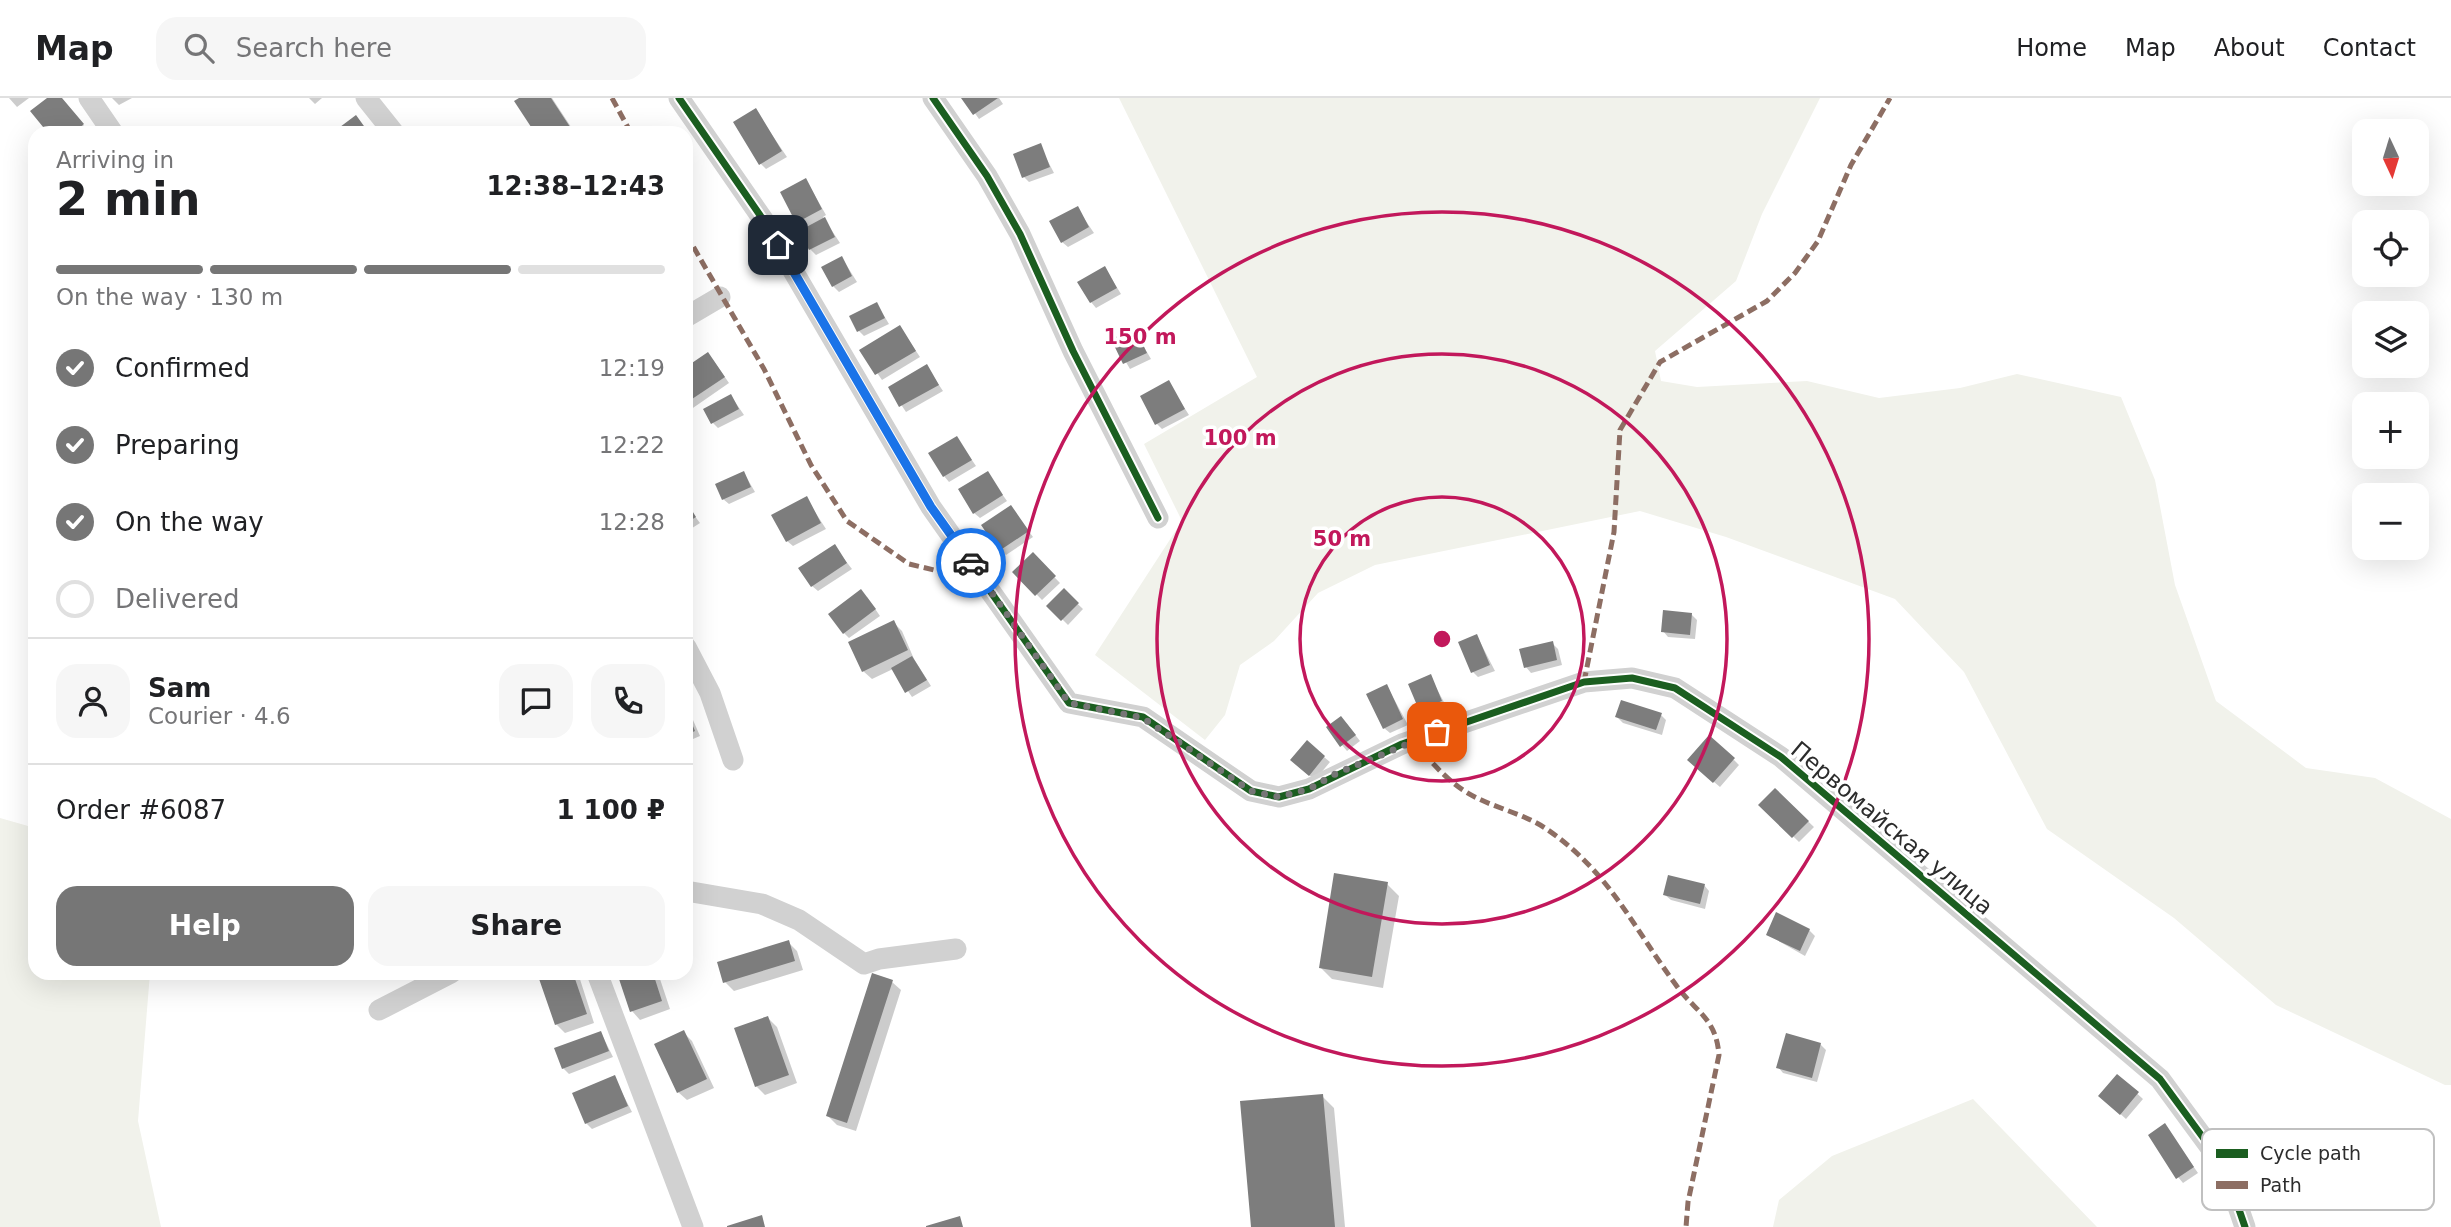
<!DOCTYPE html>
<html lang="en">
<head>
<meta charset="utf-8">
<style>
	body { margin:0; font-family:"DejaVu Sans",sans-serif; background:#f6f6f6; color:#202124; height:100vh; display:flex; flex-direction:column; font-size:26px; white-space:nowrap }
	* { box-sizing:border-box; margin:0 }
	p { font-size:23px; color:#757577 }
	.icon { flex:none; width:38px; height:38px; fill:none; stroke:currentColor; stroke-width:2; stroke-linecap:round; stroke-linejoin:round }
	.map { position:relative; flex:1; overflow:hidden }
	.details { position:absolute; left:28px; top:28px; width:665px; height:854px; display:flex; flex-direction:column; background:#fff; border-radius:21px; box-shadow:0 7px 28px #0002 }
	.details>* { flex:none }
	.needle { width:46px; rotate:176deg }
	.buttons { position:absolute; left:2352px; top:21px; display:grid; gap:14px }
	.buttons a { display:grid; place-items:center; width:77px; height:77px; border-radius:14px; background:#fff; box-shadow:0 7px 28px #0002; font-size:35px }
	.pin { position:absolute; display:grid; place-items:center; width:60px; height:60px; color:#fff; margin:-30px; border-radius:14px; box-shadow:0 4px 10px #0006 }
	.courier { position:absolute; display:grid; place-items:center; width:70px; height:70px; margin:-35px; border:5px solid #1a73e8; border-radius:50%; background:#fff; color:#222; box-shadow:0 2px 9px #0007 }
	.headline em { font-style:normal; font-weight:700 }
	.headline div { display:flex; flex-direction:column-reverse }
	.headline { display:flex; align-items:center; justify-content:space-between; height:119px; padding:0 28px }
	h1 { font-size:46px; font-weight:700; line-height:52px }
	.bar { display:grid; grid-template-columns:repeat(4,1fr); gap:10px 7px; align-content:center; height:84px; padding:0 28px }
	.bar i { height:9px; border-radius:5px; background:#e0e0e0 }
	.bar .on { background:#767676 }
	.bar p { grid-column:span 4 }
	.line { display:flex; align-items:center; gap:18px; padding:0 28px; border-top:2px solid #e0e0e0 }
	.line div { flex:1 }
	.round { display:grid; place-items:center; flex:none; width:74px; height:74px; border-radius:21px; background:#f6f6f6 }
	ol { padding:0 28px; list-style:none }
	li { display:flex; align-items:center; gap:21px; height:77px }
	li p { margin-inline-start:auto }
	li .icon { padding:7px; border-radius:50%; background:#767676; color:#fff; stroke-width:4 }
	li:last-child { color:#757577 }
	li i { width:38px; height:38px; border:4px solid #e0e0e0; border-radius:50% }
	.button { display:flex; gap:14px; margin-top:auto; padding:14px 28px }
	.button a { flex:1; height:80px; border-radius:21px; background:#767676; color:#fff; font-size:28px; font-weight:700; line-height:80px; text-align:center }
	.button a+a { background:#f6f6f6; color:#202124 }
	header { display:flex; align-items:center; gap:42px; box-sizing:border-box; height:98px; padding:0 35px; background:#fff; border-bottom:2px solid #e0e0e0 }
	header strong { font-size:33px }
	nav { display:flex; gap:38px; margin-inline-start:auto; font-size:24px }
	.search { width:490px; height:63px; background:#f6f6f6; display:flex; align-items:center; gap:18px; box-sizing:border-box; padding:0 24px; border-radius:21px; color:#757577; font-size:26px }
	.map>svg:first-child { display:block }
	.green { fill:#f1f2eb }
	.shadow { fill:#0003 }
	.building { fill:#7d7d7d }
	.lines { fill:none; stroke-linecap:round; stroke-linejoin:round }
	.street { stroke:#d1d1d1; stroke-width:21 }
	.quiet { stroke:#8d6e63; stroke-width:5; stroke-dasharray:10 5; stroke-linecap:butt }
	.cycleway-casing { stroke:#fff; stroke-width:11 }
	.cycleway { stroke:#1b5e20; stroke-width:7 }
	.done { stroke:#767676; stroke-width:7; stroke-dasharray:0 12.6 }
	.route { stroke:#1a73e8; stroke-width:9 }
	.ring { fill:none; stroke:#c2185b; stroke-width:3.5 }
	.labels { text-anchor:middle; stroke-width:7; stroke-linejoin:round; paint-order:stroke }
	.street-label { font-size:23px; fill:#2c2c2c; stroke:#fff }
	.key { fill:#fff; stroke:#c0c0c0; stroke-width:2 }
	.key-label { font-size:19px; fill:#2c2c2c }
	.centre { fill:#c2185b; stroke:#fff; stroke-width:3.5 }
	.ring-label { font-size:21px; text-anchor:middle; font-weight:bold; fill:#c2185b; stroke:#fff; stroke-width:7; stroke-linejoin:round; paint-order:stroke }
</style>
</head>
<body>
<header>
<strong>Map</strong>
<div class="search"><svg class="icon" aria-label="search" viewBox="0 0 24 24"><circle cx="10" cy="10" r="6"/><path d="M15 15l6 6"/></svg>Search here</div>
<nav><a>Home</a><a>Map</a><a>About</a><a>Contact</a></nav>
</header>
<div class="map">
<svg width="2451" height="1129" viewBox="0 0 2451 1129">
	<rect width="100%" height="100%" fill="#fff"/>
	<path class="green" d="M 1119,0 L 1820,0 L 1762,116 L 1736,183 L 1655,253 L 1661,283 L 1697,289 L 1807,283 L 1879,300 L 1960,290 L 2017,276 L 2121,299 L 2155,382 L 2175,487 L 2216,603 L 2306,670 L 2375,680 L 2451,721 L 2451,987 L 2445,987 L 2276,907 L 2174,820 L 2047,731 L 1964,574 L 1895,501 L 1726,439 L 1640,413 L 1375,467 L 1318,495 L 1274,543 L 1240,567 L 1225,617 L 1205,642 L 1095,557 L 1182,423 L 1144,346 L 1257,279 Z
		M 0,720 L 35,730 L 35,875 L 150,875 L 138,1023 L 161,1129 L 0,1129 Z
		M 1973,1001 L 2097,1129 L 1773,1129 L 1779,1102 L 1832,1058 Z"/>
	<path class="shadow" d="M 9,0 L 29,0 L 17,9 Z
		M 50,0 L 61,0 L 88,33 L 50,35 Z
		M 112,0 L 132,0 L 119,7 Z
		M 309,0 L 322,0 L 315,6 Z
		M 522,0 L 552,0 L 575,35 L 537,35 Z
		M 964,0 L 999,0 L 1003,6 L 979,21 Z
		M 756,13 L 787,59 L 766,71 L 761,66 Z
		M 1040,48 L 1054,75 L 1029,84 L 1024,79 Z
		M 806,82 L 826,117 L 823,119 L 840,145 L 816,157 L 810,151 L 805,131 L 797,124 Z
		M 1077,110 L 1094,135 L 1068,149 L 1062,144 Z
		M 842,160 L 857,184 L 839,194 L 833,188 Z
		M 1105,170 L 1121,196 L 1096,210 L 1091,204 Z
		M 877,206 L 889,226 L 864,238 L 858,232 Z
		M 900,229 L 920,259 L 882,282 L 862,253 Z
		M 1134,232 L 1151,261 L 1130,271 L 1113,242 Z
		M 713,262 L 729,285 L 690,312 L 686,308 L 686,271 Z
		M 927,269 L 943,293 L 906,314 L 890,290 Z
		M 1168,284 L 1189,317 L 1162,331 L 1157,326 Z
		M 731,298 L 744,317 L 718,330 L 713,325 Z
		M 957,340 L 976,368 L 949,384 L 944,378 Z
		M 744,375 L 755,394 L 729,406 L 723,401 Z
		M 987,375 L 1007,403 L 980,420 L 974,415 Z
		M 806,400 L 826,431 L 793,448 L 787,443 Z
		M 688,409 L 700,425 L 686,434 L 686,410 Z
		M 1011,409 L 1033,439 L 1006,457 L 1000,452 Z
		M 834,448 L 852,471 L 818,493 L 812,488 Z
		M 1033,457 L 1060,485 L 1042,502 L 1015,474 Z
		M 1064,493 L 1083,511 L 1068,527 L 1049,508 Z
		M 867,499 L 880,518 L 849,540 L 844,535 Z
		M 1691,516 L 1697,522 L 1695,541 L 1668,539 L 1663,533 Z
		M 893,524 L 902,533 L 914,561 L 931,588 L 912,599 L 893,571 L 872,581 L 863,573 Z
		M 1477,538 L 1495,573 L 1478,579 L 1473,574 Z
		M 1552,545 L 1558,551 L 1562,567 L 1531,575 L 1526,569 Z
		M 1430,578 L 1446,608 L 1426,617 L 1421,611 Z
		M 1387,588 L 1408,627 L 1390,635 L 1384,630 Z
		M 686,606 L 700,638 L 686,644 Z
		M 1661,617 L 1666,622 L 1662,637 L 1623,625 L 1617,619 Z
		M 1346,625 L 1360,643 L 1347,653 L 1342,647 Z
		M 1324,659 L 1330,664 L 1315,682 L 1298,668 Z
		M 1734,662 L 1739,667 L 1720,689 L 1695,668 Z
		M 1775,692 L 1814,729 L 1799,744 L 1761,707 Z
		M 1387,786 L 1399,798 L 1383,890 L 1332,881 L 1320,869 Z
		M 1704,787 L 1709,793 L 1705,811 L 1671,802 L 1665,797 Z
		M 1809,832 L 1815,838 L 1805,858 L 1768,837 Z
		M 788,844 L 797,853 L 803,872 L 734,893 L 725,884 Z
		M 539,875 L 578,875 L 594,925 L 565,935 L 556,926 Z
		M 619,875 L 658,875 L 670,911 L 640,922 L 632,913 Z
		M 892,884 L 901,892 L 856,1033 L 837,1027 L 828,1018 Z
		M 768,920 L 777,929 L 797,985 L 765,997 L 756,988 Z
		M 683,934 L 692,943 L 714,990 L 687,1002 L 678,994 Z
		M 601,935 L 613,959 L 569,976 L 563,970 Z
		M 1820,946 L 1826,952 L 1817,984 L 1783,975 L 1778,969 Z
		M 2118,978 L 2143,1001 L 2126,1021 L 2106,1003 Z
		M 614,979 L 632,1014 L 592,1031 L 586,1025 Z
		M 1322,998 L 1334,1010 L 1345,1129 L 1252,1129 Z
		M 2165,1028 L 2198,1075 L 2183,1085 L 2178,1079 Z"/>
	<path class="building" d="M 47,0 L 62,0 L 84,26 L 73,35 L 48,35 L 30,13 Z
		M 519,0 L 551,0 L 574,35 L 535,35 L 514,3 Z
		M 961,0 L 998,0 L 973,17 Z
		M 756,10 L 782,53 L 759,67 L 733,24 Z
		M 356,17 L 369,35 L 332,35 Z
		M 1041,45 L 1050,69 L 1022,80 L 1013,56 Z
		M 806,80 L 822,111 L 796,125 L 780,94 Z
		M 1078,108 L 1089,129 L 1061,145 L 1049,123 Z
		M 825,119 L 835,139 L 809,152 L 799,133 Z
		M 842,158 L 852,178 L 832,189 L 821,169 Z
		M 1105,168 L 1117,190 L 1090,205 L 1077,184 Z
		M 877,204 L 885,220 L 857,234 L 849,218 Z
		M 900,227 L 916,253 L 875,277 L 859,252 Z
		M 1135,230 L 1147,255 L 1123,266 L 1111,241 Z
		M 708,254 L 725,279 L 686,305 L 686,269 Z
		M 927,266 L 939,287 L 899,309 L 888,289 Z
		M 1169,282 L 1185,311 L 1155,327 L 1140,298 Z
		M 731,296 L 739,311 L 711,326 L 703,311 Z
		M 957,338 L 972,362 L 943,379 L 928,355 Z
		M 744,373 L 751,389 L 722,402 L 715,386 Z
		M 988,373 L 1003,397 L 973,416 L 958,391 Z
		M 807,398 L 821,425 L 786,444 L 771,417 Z
		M 688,406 L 696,419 L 686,425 L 686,408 Z
		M 1011,407 L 1029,433 L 999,453 L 981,427 Z
		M 835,446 L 847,465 L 811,489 L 798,470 Z
		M 1033,454 L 1056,478 L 1035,498 L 1012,474 Z
		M 1064,490 L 1079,505 L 1061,523 L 1046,508 Z
		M 861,491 L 876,511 L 843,536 L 828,516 Z
		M 1663,512 L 1692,515 L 1690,537 L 1661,534 Z
		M 894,522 L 908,552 L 862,574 L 848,544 Z
		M 1477,536 L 1490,567 L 1471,575 L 1458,544 Z
		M 1553,543 L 1557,562 L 1524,570 L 1519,551 Z
		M 912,558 L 927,582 L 905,595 L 891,570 Z
		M 1431,576 L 1442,603 L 1419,612 L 1408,586 Z
		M 1387,586 L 1403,621 L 1383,631 L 1366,596 Z
		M 1621,602 L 1662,615 L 1656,632 L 1615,619 Z
		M 686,611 L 695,633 L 686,637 Z
		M 1341,618 L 1356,637 L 1340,649 L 1326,629 Z
		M 1709,637 L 1735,660 L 1713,685 L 1687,662 Z
		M 1307,642 L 1325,658 L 1309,678 L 1290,662 Z
		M 1775,690 L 1809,723 L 1792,740 L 1758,707 Z
		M 1334,775 L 1388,784 L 1372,879 L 1319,870 Z
		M 1668,777 L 1705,786 L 1700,806 L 1663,797 Z
		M 1776,814 L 1810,831 L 1800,853 L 1766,837 Z
		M 789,842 L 795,863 L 723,885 L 717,864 Z
		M 537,875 L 573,875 L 587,916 L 555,927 Z
		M 617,875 L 653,875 L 662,903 L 630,914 Z
		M 872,875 L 893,882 L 847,1025 L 826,1018 Z
		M 768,918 L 789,977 L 755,989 L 734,930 Z
		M 684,932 L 707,981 L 677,995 L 654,946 Z
		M 601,933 L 609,953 L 562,971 L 554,950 Z
		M 1786,935 L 1821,945 L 1812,980 L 1776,970 Z
		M 2117,976 L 2139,994 L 2120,1017 L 2098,998 Z
		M 615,977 L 628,1008 L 585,1026 L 572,995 Z
		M 1323,996 L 1335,1129 L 1251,1129 L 1240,1003 Z
		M 2165,1025 L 2194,1069 L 2176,1081 L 2148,1037 Z
		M 762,1117 L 765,1129 L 727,1129 L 727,1128 Z
		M 960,1118 L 963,1129 L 926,1129 L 926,1128 Z"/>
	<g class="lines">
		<path class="street" d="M 89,0 L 113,35
			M 366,0 L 394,35
			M 679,0 L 764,123 L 931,409 L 1069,605 L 1143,619 L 1251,693 L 1279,699 L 1309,691 L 1402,646 L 1584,584 L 1632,580 L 1675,590 L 1781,659 L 2160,981 L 2224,1068 L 2245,1129
			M 933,0 L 987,78 L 1020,136 L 1073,253 L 1158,420
			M 686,219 L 720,199
			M 686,549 L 710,595 L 733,662
			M 686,793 L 762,806 L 799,822 L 864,866 L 879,861 L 956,851
			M 597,875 L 693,1129
			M 379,912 L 451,875"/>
		<path class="quiet" d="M 612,0 L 631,35
			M 686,136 L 764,271 L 811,367 L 847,423 L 909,466 L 984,484
			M 1584,584 L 1614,434 L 1620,332 L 1660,264 L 1767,203 L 1795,175 L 1818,143 L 1851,67 L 1890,0
			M 1413,643 C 1429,661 1445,681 1466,694 C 1492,710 1524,715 1548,732 C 1610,775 1633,829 1676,887 C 1695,914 1716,919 1719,957 L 1688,1104 L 1686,1129"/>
		<defs>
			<path id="cycleway" d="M 679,0 L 764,123 L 931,409 L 1069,605 L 1143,619 L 1251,693 L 1279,699 L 1309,691 L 1402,646 L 1584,584 L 1632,580 L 1675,590 L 1781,659 L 2160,981 L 2224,1068 L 2245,1129
				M 933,0 L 987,78 L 1020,136 L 1073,253 L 1158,420"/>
		</defs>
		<use href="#cycleway" class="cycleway-casing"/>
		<use href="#cycleway" class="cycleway"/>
	</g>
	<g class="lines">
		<path class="done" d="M 971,465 L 1069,605 L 1143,620 L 1251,693 L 1279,699 L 1309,691 L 1335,676 L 1437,634"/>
		<path class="route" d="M 778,147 L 931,409 L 971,465"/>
	</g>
	<g class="ring">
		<circle cx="1442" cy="541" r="142"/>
		<circle cx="1442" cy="541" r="285"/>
		<circle cx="1442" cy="541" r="427"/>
	</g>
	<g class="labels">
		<g class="street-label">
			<text transform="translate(1892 730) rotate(40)" y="8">Первомайская улица</text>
		</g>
	</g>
	<rect x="2202" y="1031" width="232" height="81" rx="10" class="key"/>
	<rect x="2216" y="1051" width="32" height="9" fill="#1b5e20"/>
	<rect x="2216" y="1083" width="32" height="8" fill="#8d6e63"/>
	<g class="key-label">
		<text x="2260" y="1062">Cycle path</text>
		<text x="2260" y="1094">Path</text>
	</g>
	<circle cx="1442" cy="541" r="10" class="centre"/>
	<g class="ring-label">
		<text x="1140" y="246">150 m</text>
		<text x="1240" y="347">100 m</text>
		<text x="1342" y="448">50 m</text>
	</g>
</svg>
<div class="buttons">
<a><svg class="needle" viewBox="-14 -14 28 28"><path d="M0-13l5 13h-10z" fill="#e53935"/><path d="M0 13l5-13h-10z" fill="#757577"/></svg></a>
<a><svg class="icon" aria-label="locate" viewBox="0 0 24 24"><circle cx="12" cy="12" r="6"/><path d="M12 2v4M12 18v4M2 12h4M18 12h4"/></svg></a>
<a><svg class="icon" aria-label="layers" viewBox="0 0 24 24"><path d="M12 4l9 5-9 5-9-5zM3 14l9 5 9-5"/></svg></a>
<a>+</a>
<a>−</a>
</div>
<div class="pin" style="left:1437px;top:634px;background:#ea580c"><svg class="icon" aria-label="bag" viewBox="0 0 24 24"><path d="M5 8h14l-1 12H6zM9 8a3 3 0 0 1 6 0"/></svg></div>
<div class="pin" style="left:778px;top:147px;background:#1f2937"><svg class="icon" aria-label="home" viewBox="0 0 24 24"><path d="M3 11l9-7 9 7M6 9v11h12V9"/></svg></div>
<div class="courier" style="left:971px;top:465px"><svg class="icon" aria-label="car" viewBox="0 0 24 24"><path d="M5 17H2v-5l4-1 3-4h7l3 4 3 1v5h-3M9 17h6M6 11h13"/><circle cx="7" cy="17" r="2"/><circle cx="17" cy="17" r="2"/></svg></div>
<section class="details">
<div class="headline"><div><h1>2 min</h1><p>Arriving in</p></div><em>12:38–12:43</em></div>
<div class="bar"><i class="on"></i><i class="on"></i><i class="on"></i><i></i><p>On the way · 130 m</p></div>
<ol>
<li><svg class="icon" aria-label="check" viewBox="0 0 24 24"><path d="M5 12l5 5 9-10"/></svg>Confirmed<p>12:19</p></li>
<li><svg class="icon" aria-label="check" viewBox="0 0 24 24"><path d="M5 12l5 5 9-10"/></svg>Preparing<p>12:22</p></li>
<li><svg class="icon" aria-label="check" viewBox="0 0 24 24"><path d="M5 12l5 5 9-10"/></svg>On the way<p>12:28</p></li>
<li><i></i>Delivered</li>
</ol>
<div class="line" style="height:126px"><a class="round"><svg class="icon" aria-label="person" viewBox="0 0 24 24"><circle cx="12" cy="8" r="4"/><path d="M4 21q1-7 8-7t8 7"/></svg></a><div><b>Sam</b><p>Courier · 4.6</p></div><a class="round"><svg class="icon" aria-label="chat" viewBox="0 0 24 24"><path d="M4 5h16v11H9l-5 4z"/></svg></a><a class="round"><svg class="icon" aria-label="phone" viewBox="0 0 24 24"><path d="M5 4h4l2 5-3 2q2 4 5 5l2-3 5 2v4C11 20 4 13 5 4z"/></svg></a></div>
<div class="line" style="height:91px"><div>Order #6087</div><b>1 100 ₽</b></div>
<div class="button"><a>Help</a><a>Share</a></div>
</section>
</div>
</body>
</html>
